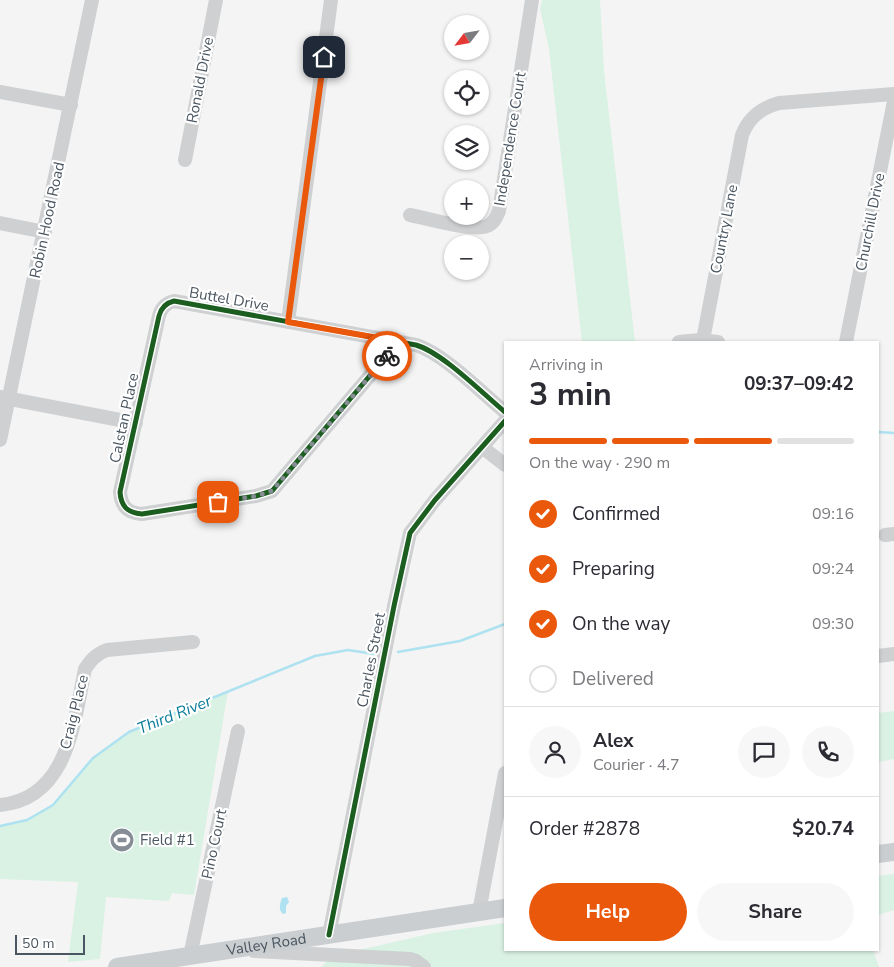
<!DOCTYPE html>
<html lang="en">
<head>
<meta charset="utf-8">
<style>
	body { margin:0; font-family:"Nunito Sans",sans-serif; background:#f7f7f7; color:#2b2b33; height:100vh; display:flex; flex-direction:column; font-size:19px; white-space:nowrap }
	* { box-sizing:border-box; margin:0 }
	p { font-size:16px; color:#7c7c81 }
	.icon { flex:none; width:28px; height:28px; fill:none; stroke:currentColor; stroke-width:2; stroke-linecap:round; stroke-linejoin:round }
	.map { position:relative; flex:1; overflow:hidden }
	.panel { position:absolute; left:504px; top:341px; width:375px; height:610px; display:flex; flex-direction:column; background:#fff; border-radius:0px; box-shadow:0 1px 4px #0004 }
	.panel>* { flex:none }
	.needle { width:32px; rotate:239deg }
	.buttons { position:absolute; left:444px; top:15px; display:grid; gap:10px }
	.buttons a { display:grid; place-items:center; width:45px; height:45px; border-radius:50%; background:#fff; box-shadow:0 1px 4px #0004; font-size:25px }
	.scale { position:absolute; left:15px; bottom:12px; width:70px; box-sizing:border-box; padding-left:5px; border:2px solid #4a5661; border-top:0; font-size:14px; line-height:18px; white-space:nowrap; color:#4a5661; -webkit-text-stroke:4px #fff; paint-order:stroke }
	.pin { position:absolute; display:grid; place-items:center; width:42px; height:42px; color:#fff; margin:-21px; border-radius:10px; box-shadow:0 2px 8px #0006 }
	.courier { position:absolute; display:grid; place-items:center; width:50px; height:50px; margin:-25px; border:4px solid #ea580c; border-radius:50%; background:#fff; color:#222; box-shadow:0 1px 6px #0007 }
	.head em { font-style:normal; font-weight:700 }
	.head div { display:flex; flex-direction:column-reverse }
	.head { display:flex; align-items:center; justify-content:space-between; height:85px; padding:0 25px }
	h1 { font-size:32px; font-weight:700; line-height:38px }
	.bar { display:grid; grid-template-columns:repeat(4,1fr); gap:8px 5px; align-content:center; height:60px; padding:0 25px }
	.bar i { height:6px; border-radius:4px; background:#e1e1e2 }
	.bar .active { background:#ea580c }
	.bar p { grid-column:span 4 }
	.line { display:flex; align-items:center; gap:12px; padding:0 25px; border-top:1px solid #e1e1e2 }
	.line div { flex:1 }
	.round { display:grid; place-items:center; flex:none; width:52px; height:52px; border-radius:26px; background:#f7f7f7 }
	ol { padding:0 25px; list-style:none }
	li { display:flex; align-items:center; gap:15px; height:55px }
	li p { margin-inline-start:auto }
	li .icon { padding:5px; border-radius:50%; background:#ea580c; color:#fff; stroke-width:4 }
	li:last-child { color:#7c7c81 }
	li i { width:28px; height:28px; border:2px solid #e1e1e2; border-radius:50% }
	.cta { display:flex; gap:10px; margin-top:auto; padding:10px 25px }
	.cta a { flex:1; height:58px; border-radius:30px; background:#ea580c; color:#fff; font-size:20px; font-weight:700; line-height:58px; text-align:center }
	.cta a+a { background:#f7f7f7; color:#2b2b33 }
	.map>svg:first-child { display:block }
	.green { fill:#d9f2e3 }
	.water { fill:#aee2f0 }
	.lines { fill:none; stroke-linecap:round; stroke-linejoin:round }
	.stream { stroke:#aee2f0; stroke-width:2.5 }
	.minor { stroke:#ced0d2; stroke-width:14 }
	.major { stroke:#caced1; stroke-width:18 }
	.cycleway-casing { stroke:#fff; stroke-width:8 }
	.cycleway { stroke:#1b5e20; stroke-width:5 }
	.done { stroke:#868d94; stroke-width:5; stroke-dasharray:0 9 }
	.route { stroke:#ea580c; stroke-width:6 }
	.labels { text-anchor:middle; stroke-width:4.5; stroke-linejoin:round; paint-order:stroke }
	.street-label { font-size:15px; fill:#4a5661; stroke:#fff }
	.poi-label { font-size:15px; fill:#4a5661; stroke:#fff; text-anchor:start }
	.water-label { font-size:16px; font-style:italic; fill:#0c7c9b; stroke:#fff }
</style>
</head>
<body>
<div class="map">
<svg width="894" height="967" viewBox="0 0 894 967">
	<rect width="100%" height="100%" fill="#f4f4f4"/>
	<path class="green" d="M 542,0 L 600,0 L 604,71 L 635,342 L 582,342 L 549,49 L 540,9 Z
		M 228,691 L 194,895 L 172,893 L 169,901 L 106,897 L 100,959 L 68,962 L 78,882 L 0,879 L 0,826 L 27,820 L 53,805 L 93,758 L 129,732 Z
		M 894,711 L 894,759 L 878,762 L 878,713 Z
		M 894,874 L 894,910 L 878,915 L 878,876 Z
		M 505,923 L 505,950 L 873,950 L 879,967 L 321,967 L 333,956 L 433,933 Z"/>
	<path class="water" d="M 287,897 L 289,902 L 286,906 L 286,913 L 283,914 C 278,910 280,903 282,898 Z"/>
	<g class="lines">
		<path class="stream" d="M 878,432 L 894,433
			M 398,652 L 460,641 L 505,624
			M 0,826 L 27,820 L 53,805 L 93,758 L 129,732 L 315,656 L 348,650 L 374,654"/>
		<path class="minor" d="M 0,92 L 71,105
			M 185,160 L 216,0
			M 410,215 C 426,218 474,232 487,226 C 494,223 496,218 499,211 L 532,0
			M 0,223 L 45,232
			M 288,322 L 331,0
			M 703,340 L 742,135 C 749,117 761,108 779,103 L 894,94
			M 401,342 L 390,352 L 272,491 L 256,496 L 142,514 C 127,513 121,506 120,492 L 159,316 C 161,308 166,303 174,301 L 416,345 C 443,353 482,393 505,412
			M 679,342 L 700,340 L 718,342
			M 846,342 L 894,101
			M 0,397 L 136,423
			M 0,440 L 92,0
			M 482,447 L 505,465
			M 885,535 L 894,534
			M 878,656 L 894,654
			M 0,805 C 68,799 74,722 85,669 C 91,660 96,654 107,650 L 193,642
			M 479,912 L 505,773
			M 329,935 L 394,606 L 410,533 L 435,500 L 505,421
			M 254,951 L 410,959 L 416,961 L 424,967
			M 190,956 L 238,731"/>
		<g class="major">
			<path d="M 878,854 L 894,852"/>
			<path id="s1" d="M 117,967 L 505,908"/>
		</g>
		<defs>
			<path id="cycleway" d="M 401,342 L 390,352 L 272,491 L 256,496 L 142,514 C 127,513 121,506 120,492 L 159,316 C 161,308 166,303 174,301 L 416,345 C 443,353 482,393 505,412
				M 329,935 L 394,606 L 410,533 L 435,500 L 505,421"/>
		</defs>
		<use href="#cycleway" class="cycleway-casing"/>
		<use href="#cycleway" class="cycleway"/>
	</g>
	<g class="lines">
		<path class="done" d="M 218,502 L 256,496 L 272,491 L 387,356"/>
		<path class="route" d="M 324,57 L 288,322 L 401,342 L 387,356"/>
	</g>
	<defs>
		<symbol id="stadium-disc" viewBox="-11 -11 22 22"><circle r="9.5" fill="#868d94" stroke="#fff"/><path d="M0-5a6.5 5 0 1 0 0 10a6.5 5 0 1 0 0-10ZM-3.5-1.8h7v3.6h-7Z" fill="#fff"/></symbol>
	</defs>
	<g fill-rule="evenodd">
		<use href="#stadium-disc" x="108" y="826" width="28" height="28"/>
	</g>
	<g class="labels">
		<g class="street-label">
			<text transform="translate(200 80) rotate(-79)" y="5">Ronald Drive</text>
			<text transform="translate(510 139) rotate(-81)" y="5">Independence Court</text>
			<text transform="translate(47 220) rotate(-78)" y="5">Robin Hood Road</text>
			<text transform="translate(870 222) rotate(-79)" y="5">Churchill Drive</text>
			<text transform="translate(724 229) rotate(-79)" y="5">Country Lane</text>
			<text transform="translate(229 299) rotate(10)" y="5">Buttel Drive</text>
			<text transform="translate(124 418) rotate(-78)" y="5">Calstan Place</text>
			<text transform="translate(371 660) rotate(-79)" y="5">Charles Street</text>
			<text transform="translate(74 712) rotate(-76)" y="5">Craig Place</text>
			<text transform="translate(214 844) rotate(-78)" y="5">Pino Court</text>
			<text dy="5" stroke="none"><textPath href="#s1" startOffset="151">Valley Road</textPath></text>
		</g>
		<g class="poi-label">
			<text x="140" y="845">Field #1</text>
		</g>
		<g class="water-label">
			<text transform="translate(174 714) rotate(-22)" y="6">Third River</text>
		</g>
	</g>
</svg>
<div class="buttons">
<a><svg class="needle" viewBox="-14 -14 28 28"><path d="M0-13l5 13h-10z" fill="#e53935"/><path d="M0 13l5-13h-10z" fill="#7c7c81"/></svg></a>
<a><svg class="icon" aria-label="locate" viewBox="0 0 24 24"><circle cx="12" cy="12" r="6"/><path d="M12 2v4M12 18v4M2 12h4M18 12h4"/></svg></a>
<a><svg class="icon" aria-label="layers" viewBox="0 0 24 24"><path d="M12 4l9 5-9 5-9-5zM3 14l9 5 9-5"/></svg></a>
<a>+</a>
<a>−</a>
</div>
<div class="scale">50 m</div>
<div class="pin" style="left:218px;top:502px;background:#ea580c"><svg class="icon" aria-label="bag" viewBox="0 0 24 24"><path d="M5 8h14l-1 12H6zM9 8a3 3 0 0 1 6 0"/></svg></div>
<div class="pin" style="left:324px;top:57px;background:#1f2937"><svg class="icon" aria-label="home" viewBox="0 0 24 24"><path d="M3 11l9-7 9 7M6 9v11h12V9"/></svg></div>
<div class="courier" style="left:387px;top:356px"><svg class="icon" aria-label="bike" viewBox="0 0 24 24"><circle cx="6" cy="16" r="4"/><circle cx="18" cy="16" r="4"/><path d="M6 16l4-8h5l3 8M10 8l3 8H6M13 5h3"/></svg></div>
<section class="panel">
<div class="head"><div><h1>3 min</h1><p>Arriving in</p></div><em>09:37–09:42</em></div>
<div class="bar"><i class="active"></i><i class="active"></i><i class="active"></i><i></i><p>On the way · 290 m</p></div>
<ol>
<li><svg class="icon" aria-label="check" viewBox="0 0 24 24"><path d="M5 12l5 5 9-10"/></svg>Confirmed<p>09:16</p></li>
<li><svg class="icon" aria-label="check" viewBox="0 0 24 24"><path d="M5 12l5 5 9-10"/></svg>Preparing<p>09:24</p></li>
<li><svg class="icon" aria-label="check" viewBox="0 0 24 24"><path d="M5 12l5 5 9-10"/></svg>On the way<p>09:30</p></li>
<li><i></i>Delivered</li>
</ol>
<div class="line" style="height:90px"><a class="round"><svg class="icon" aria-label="person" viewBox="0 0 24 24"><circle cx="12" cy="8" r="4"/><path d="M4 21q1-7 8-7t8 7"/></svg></a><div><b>Alex</b><p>Courier · 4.7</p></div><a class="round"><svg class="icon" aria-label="chat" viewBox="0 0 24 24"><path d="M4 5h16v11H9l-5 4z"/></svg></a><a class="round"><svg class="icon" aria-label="phone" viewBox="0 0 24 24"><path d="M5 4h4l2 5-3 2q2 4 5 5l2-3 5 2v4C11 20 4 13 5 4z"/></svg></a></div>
<div class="line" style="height:65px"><div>Order #2878</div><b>$20.74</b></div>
<div class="cta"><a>Help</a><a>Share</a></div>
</section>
</div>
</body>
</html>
